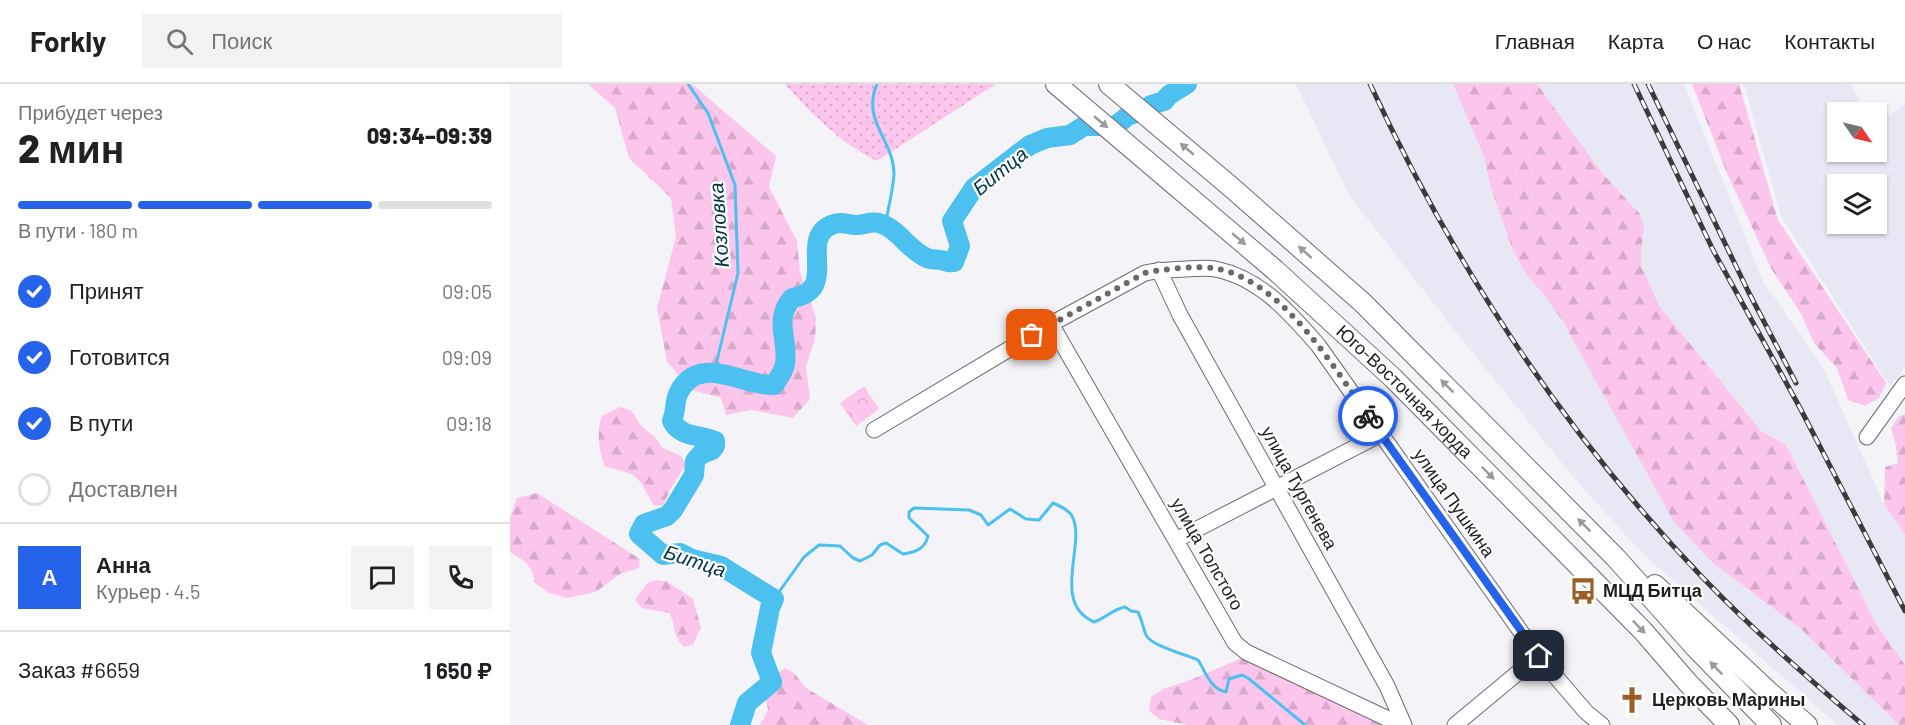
<!DOCTYPE html>
<html lang="ru">
<head>
<meta charset="utf-8">
<style>
	body { margin:0; font-family:Barlow,sans-serif; background:#f2f2f2; color:#202124; height:100vh; display:flex; flex-direction:column; font-size:22px; white-space:nowrap }
	* { box-sizing:border-box; margin:0 }
	p { font-size:20px; color:#757577 }
	.icon { flex:none; width:33px; height:33px; fill:none; stroke:currentColor; stroke-width:2; stroke-linecap:round; stroke-linejoin:round }
	.map { position:relative; flex:1; overflow:hidden }
	.panel { display:flex; flex-direction:column; background:#fff; width:510px }
	.panel>* { flex:none }
	.needle { width:39px; rotate:124deg }
	.controls { position:absolute; left:1317px; top:18px; display:grid; gap:12px }
	.controls a { display:grid; place-items:center; width:60px; height:60px; border-radius:0px; background:#fff; box-shadow:0 2px 4px #0004; font-size:30px }
	.pin { position:absolute; display:grid; place-items:center; width:51px; height:51px; color:#fff; margin:-26px; border-radius:12px; box-shadow:0 3px 9px #0006 }
	.courier { position:absolute; display:grid; place-items:center; width:60px; height:60px; margin:-30px; border:4px solid #2563eb; border-radius:50%; background:#fff; color:#222; box-shadow:0 2px 8px #0007 }
	.overview em { font-style:normal; font-weight:800 }
	.overview div { display:flex; flex-direction:column-reverse }
	.overview { display:flex; align-items:center; justify-content:space-between; height:102px; padding:0 18px }
	h1 { font-size:39px; font-weight:800; line-height:45px }
	.bar { display:grid; grid-template-columns:repeat(4,1fr); gap:9px 6px; align-content:center; height:72px; padding:0 18px }
	.bar i { height:8px; border-radius:4px; background:#e0e0e0 }
	.bar .on { background:#2563eb }
	.bar p { grid-column:span 4 }
	.line { display:flex; align-items:center; gap:15px; padding:0 18px; border-top:2px solid #e0e0e0 }
	.line div { flex:1 }
	.round { display:grid; place-items:center; flex:none; width:63px; height:63px; border-radius:0px; background:#f2f2f2 }
	ol { padding:0 18px; list-style:none }
	li { display:flex; align-items:center; gap:18px; height:66px }
	li p { margin-inline-start:auto }
	li .icon { padding:6px; border-radius:50%; background:#2563eb; color:#fff; stroke-width:4 }
	li:last-child { color:#757577 }
	li i { width:33px; height:33px; border:3px solid #e0e0e0; border-radius:50% }
	header { display:flex; align-items:center; gap:36px; box-sizing:border-box; height:84px; padding:0 30px; background:#fff; border-bottom:2px solid #e0e0e0 }
	header strong { font-size:28px }
	nav { display:flex; gap:33px; margin-inline-start:auto; font-size:21px }
	.search { width:420px; height:54px; background:#f2f2f2; display:flex; align-items:center; gap:15px; box-sizing:border-box; padding:0 21px; border-radius:0px; color:#757577; font-size:22px }
	main { display:flex; flex:1; min-height:0 }
	.map>svg:first-child { display:block }
	.built { fill:#e7e8f4; fill-rule:evenodd }
	.grass { fill:url(#grass-dots) }
	.forest { fill:url(#forest-firs) }
	.park { fill:url(#park-crowns) }
	.lines { fill:none; stroke-linecap:round; stroke-linejoin:round }
	.stream { stroke:#4cc0ee; stroke-width:3 }
	.river { stroke:#4cc0ee; stroke-width:20 }
	.minor-casing { stroke:#6c6c70; stroke-width:17 }
	.major-casing { stroke:#6c6c70; stroke-width:22 }
	.minor { stroke:#fff; stroke-width:15 }
	.major { stroke:#fff; stroke-width:20 }
	.rail-casing { stroke:#3b3b3d; stroke-width:5 }
	.rail { stroke:#fff; stroke-width:3; stroke-dasharray:9; stroke-linecap:butt }
	.oneway { fill:#9a9a9b }
	.done { stroke:#69696c; stroke-width:6; stroke-dasharray:0 10.8 }
	.route { stroke:#2563eb; stroke-width:8 }
	.labels { text-anchor:middle; stroke-width:4.5; stroke-linejoin:round; paint-order:stroke }
	.street-label { font-size:18px; fill:#1f1f21; stroke:#fff }
	.poi-label { font-size:18px; font-weight:bold; fill:#1f1f21; stroke:#fff; text-anchor:start }
	.water-label { font-size:20px; font-style:italic; fill:#003346; stroke:#fff }
</style>
</head>
<body>
<header>
<strong>Forkly</strong>
<div class="search"><svg class="icon" aria-label="search" viewBox="0 0 24 24"><circle cx="10" cy="10" r="6"/><path d="M15 15l6 6"/></svg>Поиск</div>
<nav><a>Главная</a><a>Карта</a><a>О нас</a><a>Контакты</a></nav>
</header>
<main>
<section class="panel">
<div class="overview"><div><h1>2 мин</h1><p>Прибудет через</p></div><em>09:34–09:39</em></div>
<div class="bar"><i class="on"></i><i class="on"></i><i class="on"></i><i></i><p>В пути · 180 m</p></div>
<ol>
<li><svg class="icon" aria-label="check" viewBox="0 0 24 24"><path d="M5 12l5 5 9-10"/></svg>Принят<p>09:05</p></li>
<li><svg class="icon" aria-label="check" viewBox="0 0 24 24"><path d="M5 12l5 5 9-10"/></svg>Готовится<p>09:09</p></li>
<li><svg class="icon" aria-label="check" viewBox="0 0 24 24"><path d="M5 12l5 5 9-10"/></svg>В пути<p>09:18</p></li>
<li><i></i>Доставлен</li>
</ol>
<div class="line" style="height:108px"><b class="round" style="background:#2563eb;color:#fff">А</b><div><b>Анна</b><p>Курьер · 4.5</p></div><a class="round"><svg class="icon" aria-label="chat" viewBox="0 0 24 24"><path d="M4 5h16v11H9l-5 4z"/></svg></a><a class="round"><svg class="icon" aria-label="phone" viewBox="0 0 24 24"><path d="M5 4h4l2 5-3 2q2 4 5 5l2-3 5 2v4C11 20 4 13 5 4z"/></svg></a></div>
<div class="line" style="height:78px"><div>Заказ #6659</div><b>1 650 ₽</b></div>
</section>
<div class="map">
<svg width="1395" height="641" viewBox="0 0 1395 641">
	<defs>
		<pattern id="grass-dots" width="8" height="8" patternUnits="userSpaceOnUse" patternTransform="scale(1.5)"><rect width="8" height="8" fill="#fcc6ec"/><path d="M2 2h.1M6 6h.1" fill="none" stroke="#d8aaca" stroke-width="1.8" stroke-linecap="round"/></pattern>
		<pattern id="forest-firs" width="22" height="20" patternUnits="userSpaceOnUse" patternTransform="scale(1.5)"><rect width="22" height="20" fill="#fcc6ec"/><path d="M5 1l3.5 6h-7zM16 11l3.5 6h-7z" fill="#d8aaca"/></pattern>
		<pattern id="park-crowns" width="20" height="18" patternUnits="userSpaceOnUse" patternTransform="scale(1.5)"><rect width="20" height="18" fill="#fcc6ec"/><path d="M2 6a3 3 0 1 1 6 0M12 15a3 3 0 1 1 6 0" fill="none" stroke="#d8aaca"/></pattern>
	</defs>
	<rect width="100%" height="100%" fill="#f3f3f8"/>
	<path class="built" d="M 786,0 L 943,0 L 974,73 L 981,104 L 1002,164 L 1052,236 L 1203,479 L 1291,545 L 1389,641 L 1328,641 L 1134,471 L 1070,401 L 953,257 L 839,111 Z
		M 1027,0 L 1174,0 L 1253,197 L 1314,285 L 1374,420 L 1395,451 L 1395,581 L 1367,541 L 1276,361 L 1251,347 L 1150,223 L 1131,182 L 1131,168 L 1134,142 L 1130,130 L 1092,89 Z
		M 1234,0 L 1341,0 L 1356,28 L 1328,28 L 1328,68 L 1366,68 L 1367,44 L 1378,40 L 1377,34 L 1395,19 L 1395,284 L 1380,302 L 1271,132 ZM 1328,100 L 1366,100 L 1366,140 L 1328,140 Z"/>
	<path class="grass" d="M 275,0 L 486,0 L 367,77 C 334,62 299,28 275,0 Z"/>
	<path class="forest" d="M 78,0 L 182,0 L 266,72 L 259,103 L 287,157 L 290,188 L 306,234 L 305,255 L 296,283 L 300,315 L 283,334 L 241,326 L 216,331 L 211,314 L 182,306 L 157,278 L 147,224 L 166,153 L 161,114 L 119,74 L 105,24 Z
		M 943,0 L 1027,0 L 1092,89 L 1130,130 L 1134,142 L 1131,168 L 1131,182 L 1150,223 L 1251,347 L 1276,361 L 1367,541 L 1395,581 L 1395,641 L 1389,641 L 1291,545 L 1203,479 L 1164,438 L 1052,236 L 1035,212 L 1016,190 L 1002,164 L 981,104 L 974,73 Z
		M 1182,0 L 1229,0 L 1268,136 L 1376,299 L 1369,314 L 1355,322 L 1338,316 L 1327,284 L 1304,259 L 1290,228 L 1262,186 L 1216,87 Z
		M 110,323 C 128,327 122,331 131,341 C 140,351 145,349 151,363 L 171,372 L 176,380 L 160,406 L 153,422 L 143,421 C 128,392 128,389 95,383 C 89,367 86,348 92,332 Z
		M 1395,330 L 1395,451 L 1374,420 L 1375,383 L 1388,379 L 1385,358 L 1381,345 L 1388,333 Z
		M 27,409 L 130,475 L 129,484 L 110,490 L 86,508 L 57,514 L 39,509 L 24,498 C 23,480 14,477 0,468 L 0,434 L 7,414 Z
		M 148,496 L 158,498 L 183,515 L 191,544 L 183,561 L 174,563 C 161,550 167,542 159,529 L 132,524 L 125,516 L 137,499 Z
		M 732,574 L 868,637 L 873,641 L 678,641 L 649,635 L 639,627 L 641,613 L 655,604 L 678,597 Z
		M 275,584 L 284,589 L 296,604 L 358,641 L 250,641 L 258,626 L 256,616 L 267,599 L 267,589 Z"/>
	<path class="park" d="M 354,302 L 369,325 L 346,342 L 330,319 Z"/>
	<g class="lines">
		<path class="stream" d="M 178,0 L 198,29 L 225,101 L 228,189 L 204,289
			M 367,0 C 351,37 384,56 384,90 C 383,107 378,125 375,142
			M 264,515 L 294,473 L 309,461 L 330,462 L 343,474 L 350,477 L 362,471 L 370,461 L 376,459 L 393,470 C 406,468 415,465 418,452 L 399,434 L 399,428 L 404,424 L 459,426 L 471,431 L 478,441 L 500,425 L 516,435 L 529,436 L 543,419 C 550,422 559,426 562,432 C 577,459 540,519 584,538 C 596,534 603,525 615,523 L 621,527 L 628,528 C 632,536 633,544 636,551 C 641,562 677,571 688,576 C 696,588 700,605 716,608 L 719,595 L 732,591 L 738,594 L 795,641"/>
		<path class="river" d="M 230,641 L 237,619 L 262,598 L 251,569 L 260,524 L 264,515 L 211,482 L 182,475 L 170,469 L 153,471 L 129,450 L 134,440 L 157,432 L 163,426 L 184,391 L 185,377 L 191,370 L 202,366 L 205,362 L 205,357 C 189,350 171,354 162,337 C 166,327 165,316 168,310 C 188,267 234,303 264,301 C 268,295 274,287 275,280 C 279,255 263,237 282,214 C 332,206 285,153 324,140 C 332,137 338,141 346,141 C 355,141 359,137 369,139 C 389,145 398,166 417,174 C 421,176 426,175 431,176 C 436,177 438,179 444,178 L 450,162 L 442,137 L 464,104 L 520,61 L 537,54 L 560,51 L 574,42 L 605,42 L 619,31 L 634,27 L 641,21 L 654,17 L 659,11 L 677,0"/>
		<defs>
			<path id="minor" d="M 649,186 L 670,231 L 877,602 L 894,641
				M 541,240 L 725,559 L 736,568 L 891,641
				M 364,346 L 541,240 L 635,189 C 649,186 662,186 676,185 C 685,185 696,183 705,185 C 750,194 779,228 808,261 L 1028,572 L 1076,628 L 1092,641
				M 1357,353 L 1395,300
				M 666,456 L 871,350
				M 945,641 L 1028,572"/>
			<g id="major">
				<path id="s1" d="M 546,0 L 765,186 L 883,294 L 1133,547 L 1178,599 L 1219,641"/>
				<path d="M 599,0 L 721,103 L 853,219 L 1106,474 L 1185,563 L 1261,641"/>
				<path d="M 1145,501 L 1259,608 L 1297,641"/>
			</g>
		</defs>
		<use href="#minor" class="minor-casing"/>
		<use href="#major" class="major-casing"/>
		<use href="#minor" class="minor"/>
		<use href="#major" class="major"/>
		<defs>
			<path id="rail" d="M 860,0 C 944,181 1054,349 1193,494 C 1243,546 1298,594 1353,641
				M 1124,0 L 1203,166 L 1289,322 L 1395,527
				M 1138,0 L 1238,207 L 1286,299"/>
		</defs>
		<use href="#rail" class="rail-casing"/>
		<use href="#rail" class="rail"/>
	</g>
	<defs><path id="oneway-solid" d="M-6-.8H1V-3.2L6.5 0L1 3.2V.8H-6Z" transform="scale(1.5)"/></defs>
	<g class="oneway">
		<use href="#oneway-solid" transform="translate(591 38) rotate(40)"/>
		<use href="#oneway-solid" transform="translate(677 65) rotate(-140)"/>
		<use href="#oneway-solid" transform="translate(729 155) rotate(40)"/>
		<use href="#oneway-solid" transform="translate(795 168) rotate(-138)"/>
		<use href="#oneway-solid" transform="translate(937 302) rotate(-135)"/>
		<use href="#oneway-solid" transform="translate(978 389) rotate(46)"/>
		<use href="#oneway-solid" transform="translate(1074 441) rotate(-135)"/>
		<use href="#oneway-solid" transform="translate(1129 543) rotate(46)"/>
		<use href="#oneway-solid" transform="translate(1206 584) rotate(-134)"/>
	</g>
	<g class="lines">
		<path class="done" d="M 522,251 L 635,189 C 652,185 685,182 703,184 C 770,194 822,280 858,332"/>
		<path class="route" d="M 858,332 L 1029,572"/>
	</g>
	<defs>
		<symbol id="bus-bare" viewBox="-9 -9 18 18"><path d="M-5-6H5V4H4V6H2V4H-2V6H-4V4H-5ZM-3.5-4V0h7V-4ZM-3.5 1.2v1.5H-2V1.2ZM2 1.2v1.5H3.5V1.2Z" fill="#9d5e25" stroke="#fff" stroke-width="2.5" paint-order="stroke"/></symbol>
		<symbol id="church-bare" viewBox="-9 -9 18 18"><path d="M-1.2-6h2.4v3.5h3.3v2.4h-3.3V6h-2.4V-.1h-3.3v-2.4h3.3Z" fill="#9d5e25" stroke="#fff" stroke-width="2.5" paint-order="stroke"/></symbol>
	</defs>
	<g fill-rule="evenodd">
		<use href="#bus-bare" x="1054" y="488" width="38" height="38"/>
		<use href="#church-bare" x="1103" y="597" width="38" height="38"/>
	</g>
	<g class="labels">
		<g class="street-label">
			<text dy="6" stroke="none"><textPath href="#s1" startOffset="465">Юго-Восточная хорда</textPath></text>
			<text transform="translate(789 404) rotate(61)" y="6">улица Тургенева</text>
			<text transform="translate(944 419) rotate(55)" y="6">улица Пушкина</text>
			<text transform="translate(697 470) rotate(60)" y="6">улица Толстого</text>
		</g>
		<g class="poi-label">
			<text x="1093" y="513">МЦД Битца</text>
			<text x="1142" y="622">Церковь Марины</text>
		</g>
		<g class="water-label">
			<text transform="translate(490 87) rotate(-39)" y="7">Битца</text>
			<text transform="translate(209 141) rotate(-94)" y="7">Козловка</text>
			<text transform="translate(185 477) rotate(18)" y="7">Битца</text>
		</g>
	</g>
</svg>
<div class="controls">
<a><svg class="needle" viewBox="-14 -14 28 28"><path d="M0-13l5 13h-10z" fill="#e53935"/><path d="M0 13l5-13h-10z" fill="#757577"/></svg></a>
<a><svg class="icon" aria-label="layers" viewBox="0 0 24 24"><path d="M12 4l9 5-9 5-9-5zM3 14l9 5 9-5"/></svg></a>
</div>
<div class="pin" style="left:522px;top:251px;background:#ea580c"><svg class="icon" aria-label="bag" viewBox="0 0 24 24"><path d="M5 8h14l-1 12H6zM9 8a3 3 0 0 1 6 0"/></svg></div>
<div class="pin" style="left:1029px;top:572px;background:#1f2937"><svg class="icon" aria-label="home" viewBox="0 0 24 24"><path d="M3 11l9-7 9 7M6 9v11h12V9"/></svg></div>
<div class="courier" style="left:858px;top:332px"><svg class="icon" aria-label="bike" viewBox="0 0 24 24"><circle cx="6" cy="16" r="4"/><circle cx="18" cy="16" r="4"/><path d="M6 16l4-8h5l3 8M10 8l3 8H6M13 5h3"/></svg></div>
</div>
</main>
</body>
</html>
